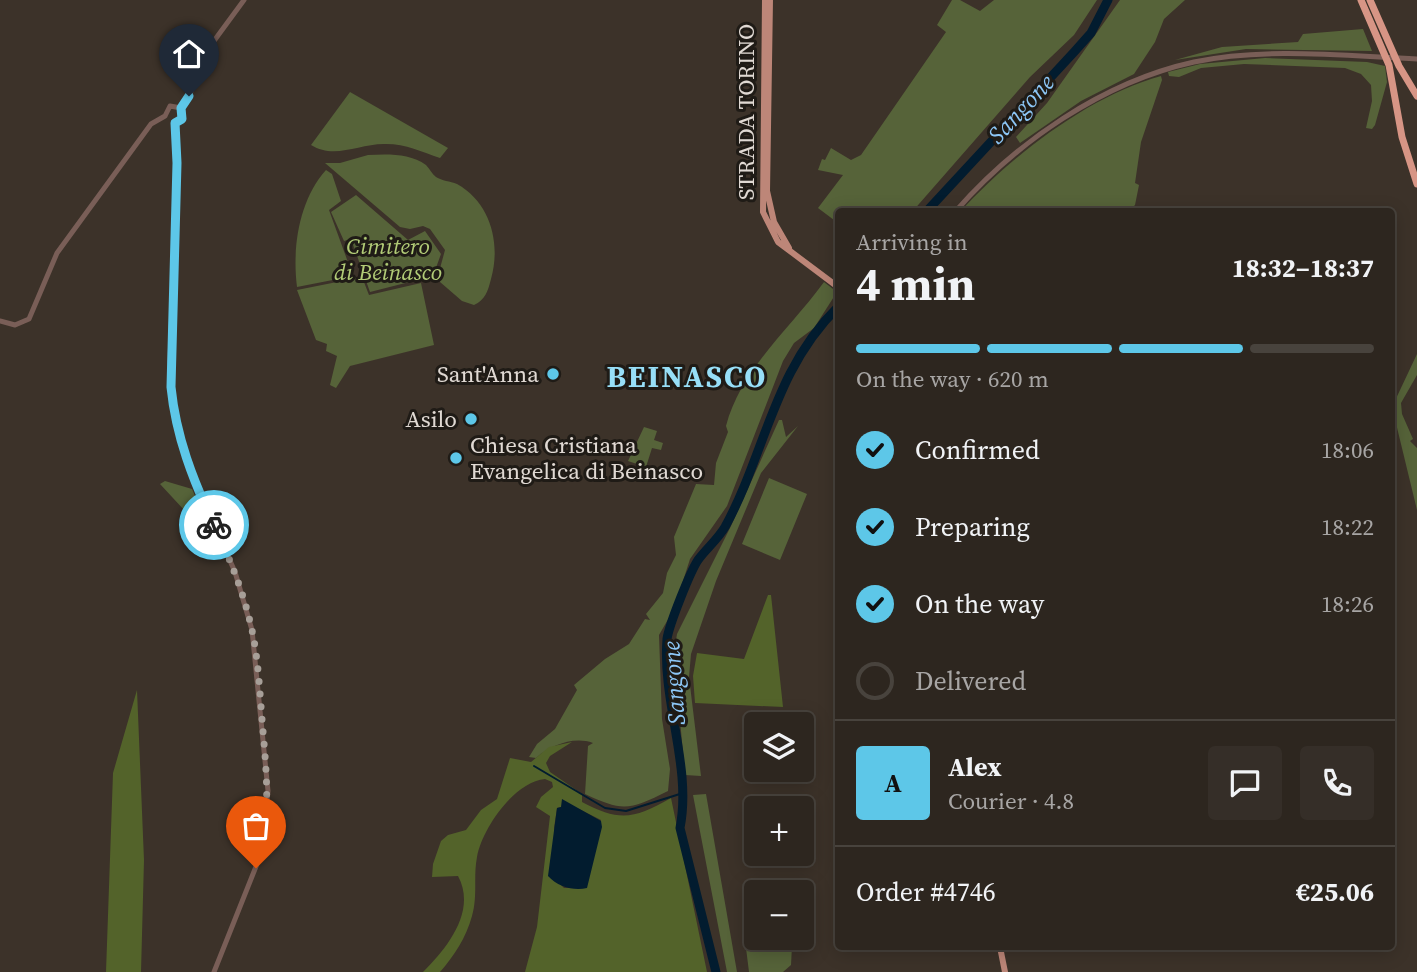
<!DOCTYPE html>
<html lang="en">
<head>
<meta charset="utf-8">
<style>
	body { margin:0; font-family:"Source Serif 4",serif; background:#352e28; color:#f1f3f6; height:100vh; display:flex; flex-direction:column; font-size:26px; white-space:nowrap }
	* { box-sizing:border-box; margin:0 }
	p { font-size:23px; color:#a7a5a4 }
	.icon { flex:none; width:38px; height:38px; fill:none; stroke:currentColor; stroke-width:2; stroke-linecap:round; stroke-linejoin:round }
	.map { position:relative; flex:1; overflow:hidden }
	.drawer { position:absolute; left:835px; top:208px; width:560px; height:742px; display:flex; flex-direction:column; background:#2d261f; border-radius:7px; box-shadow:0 4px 18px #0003,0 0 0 2px #48433d }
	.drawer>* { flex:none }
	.buttons { position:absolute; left:744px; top:712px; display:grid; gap:14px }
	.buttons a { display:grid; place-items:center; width:70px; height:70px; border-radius:7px; background:#2d261f; box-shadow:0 4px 18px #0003,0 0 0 2px #48433d; font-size:35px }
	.pin { position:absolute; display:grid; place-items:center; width:60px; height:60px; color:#fff; margin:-72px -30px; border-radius:50% 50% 50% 0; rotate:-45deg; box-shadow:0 0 7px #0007 }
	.pin .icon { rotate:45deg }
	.courier { position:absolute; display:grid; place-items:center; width:70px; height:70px; margin:-35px; border:5px solid #5dc7e8; border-radius:50%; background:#fff; color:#222; box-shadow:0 2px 9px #0007 }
	.summary em { font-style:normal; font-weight:700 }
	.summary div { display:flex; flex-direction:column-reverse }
	.summary { display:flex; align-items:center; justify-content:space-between; height:119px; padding:0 21px }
	h1 { font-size:46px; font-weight:700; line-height:52px }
	.bar { display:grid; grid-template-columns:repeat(4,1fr); gap:10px 7px; align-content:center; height:84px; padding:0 21px }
	.bar i { height:9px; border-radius:5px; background:#48433d }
	.bar .active { background:#5dc7e8 }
	.bar p { grid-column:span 4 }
	.line { display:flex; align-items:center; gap:18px; padding:0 21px; border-top:2px solid #48433d }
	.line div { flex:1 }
	.round { display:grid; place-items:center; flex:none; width:74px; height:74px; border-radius:7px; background:#352e28 }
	ol { padding:0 21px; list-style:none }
	li { display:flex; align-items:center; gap:21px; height:77px }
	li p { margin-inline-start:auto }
	li .icon { padding:7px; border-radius:50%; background:#5dc7e8; color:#111; stroke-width:4 }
	li:last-child { color:#a7a5a4 }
	li i { width:38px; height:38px; border:4px solid #48433d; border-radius:50% }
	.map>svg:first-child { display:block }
	.green { fill:#566339 }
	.forest { fill:#53632a; fill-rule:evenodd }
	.water { fill:#021c2f }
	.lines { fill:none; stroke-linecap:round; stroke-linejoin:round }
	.stream { stroke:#021c2f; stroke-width:2 }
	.river { stroke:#021c2f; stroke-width:9 }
	.minor { stroke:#795e57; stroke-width:5 }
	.major { stroke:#bd8678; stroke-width:6 }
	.highway { stroke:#d79585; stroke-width:7 }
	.done { stroke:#a79f98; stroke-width:7; stroke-dasharray:0 12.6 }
	.route { stroke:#5dc7e8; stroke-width:9 }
	.poi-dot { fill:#5dc7e8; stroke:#1f1b16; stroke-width:2.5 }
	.labels { text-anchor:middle; stroke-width:6; stroke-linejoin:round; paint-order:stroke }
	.street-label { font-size:23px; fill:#e0d9d3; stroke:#1f1b16 }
	.park-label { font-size:23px; font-style:italic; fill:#b2cc77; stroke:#1f1b16 }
	.poi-label { font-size:23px; fill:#e0d9d3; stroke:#1f1b16; text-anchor:end }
	.water-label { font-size:24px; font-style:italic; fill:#8dc7f7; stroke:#1f1b16 }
	.district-label { font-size:30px; font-weight:bold; letter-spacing:2px; fill:#97dff8; stroke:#1f1b16 }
</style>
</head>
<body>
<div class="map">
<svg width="1417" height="972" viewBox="0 0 1417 972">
	<rect width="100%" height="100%" fill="#3c3229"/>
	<path class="green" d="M 952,0 L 960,0 L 980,11 L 994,0 L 1097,0 L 1074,35 L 1030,77 L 912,212 L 838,212 L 838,223 L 818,208 L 843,175 L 818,170 L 822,159 L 825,160 L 831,148 L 851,160 L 861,155 L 946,32 L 937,25 Z
		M 1120,0 L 1185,0 L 1164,19 L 1155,42 L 1134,74 L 1081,101 L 1020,143 L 1016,137 L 1047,103 Z
		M 1363,29 L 1372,51 L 1246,49 L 1175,60 L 1222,47 L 1298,42 L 1303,34 Z
		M 1265,58 L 1367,62 L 1385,66 L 1387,82 L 1375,125 L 1372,129 L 1366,128 L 1372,101 L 1371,85 L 1361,74 L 1345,68 L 1244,64 L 1201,68 L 1179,77 L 1169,76 L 1168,72 L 1200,64 Z
		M 1161,76 L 1162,80 L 1141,142 L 1135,183 L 1139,185 L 1135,205 L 1128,212 L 960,212 C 1010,157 1088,96 1161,76 Z
		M 350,92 L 448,148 L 440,158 C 422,152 406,144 386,144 C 360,143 335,160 311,145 Z
		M 368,155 C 387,154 410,153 426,165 C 430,169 432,174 436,177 C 442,181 450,181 457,184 C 491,203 501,244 491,279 C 488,291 485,300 474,305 L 462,301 L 440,282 L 439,272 L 445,250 L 430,229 L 423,226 L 410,229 L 400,227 L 325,163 L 340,163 Z
		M 326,170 L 332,174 L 341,201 L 329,210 L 353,276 L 297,287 C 292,248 299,200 326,170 Z
		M 356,195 L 408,240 L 425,231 L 441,254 L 433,276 L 370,292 L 351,239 L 344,241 L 331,212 Z
		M 362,277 L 369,295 L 421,283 L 434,345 L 350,366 L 336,388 L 330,385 L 337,356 L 326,351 L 327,344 L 316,340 L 297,290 Z
		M 824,282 L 837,292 L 814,328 L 794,343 L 783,361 L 727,506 L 690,559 L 674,609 L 659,635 L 662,719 L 670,769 L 668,791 C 630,810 623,812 585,794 L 588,746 L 593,743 C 574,736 551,745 536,758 L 529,757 L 537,744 L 555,729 L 577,690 L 574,685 L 605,659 L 629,644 L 645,619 L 650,620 L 646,614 L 663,593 L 667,573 L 676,555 L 674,537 L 696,484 L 714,485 L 716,463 L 728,432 L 726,426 C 741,369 789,330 824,282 Z
		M 1417,354 L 1417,375 L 1401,403 L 1402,414 L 1413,439 L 1410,441 L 1417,448 L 1417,510 L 1392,407 Z
		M 779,420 L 782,420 L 786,437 L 798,426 L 761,473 L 716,581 L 691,654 L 689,677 L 701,776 L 685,775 L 674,653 L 677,634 L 731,526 Z
		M 644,427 L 657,431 L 654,440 L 663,443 L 661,450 L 652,448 L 646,467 L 628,461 Z
		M 769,478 L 807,494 L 780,560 L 742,544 Z
		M 165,481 L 192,489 L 214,540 L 204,545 L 185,511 L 160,484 Z
		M 706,794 L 737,972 L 727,972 L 693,795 Z
		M 756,931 L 756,938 L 782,938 L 792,946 L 791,965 L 783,972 L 749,972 L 744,932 Z"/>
	<path class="forest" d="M 768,595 L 771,595 L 783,707 L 695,703 L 693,676 L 697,653 L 744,659 Z
		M 137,690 L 144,860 L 141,972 L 106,972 L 113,773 Z
		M 572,742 L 550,756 L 546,763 L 550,772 L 582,794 L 582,802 C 620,822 634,819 671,798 L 707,972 L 525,972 L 537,927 L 550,816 L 536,807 L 541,797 L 553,787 L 552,782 L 545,779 C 514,782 482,829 477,857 C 473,878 478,894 472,916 C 466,938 454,956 440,972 L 423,972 C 447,948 477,911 458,876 L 432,877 L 433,864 L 441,841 L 448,835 L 466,830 L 481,810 L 497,799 L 510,758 L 531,762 L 549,747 ZM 561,807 L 579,809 L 601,820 L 580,888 L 564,888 L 560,884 L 554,828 L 557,808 Z"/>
	<path class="water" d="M 562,799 L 601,821 L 602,827 L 587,888 C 574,891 558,887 548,876 L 557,808 L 561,807 Z"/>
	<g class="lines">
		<path class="stream" d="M 534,766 L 605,808 L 626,811 L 683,793"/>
		<path class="river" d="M 926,212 L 1075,51 L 1091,33 L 1108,0
			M 716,972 L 680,828 C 692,767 662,702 667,639 C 669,625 690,572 698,560 C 706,549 718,539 725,527 C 766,452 773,371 838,307"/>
		<path class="minor" d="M 165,116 L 170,106 L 181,108
			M 175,123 L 177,163 L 170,362 L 174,416 L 188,466 L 235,572 L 252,630 L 268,791 L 261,854 L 214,972
			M 175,123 L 182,119 L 181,108 L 189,96 L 211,45 L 244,0
			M 955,212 C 1016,142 1103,82 1194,62 C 1266,47 1345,56 1417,59
			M 0,321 L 15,325 L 29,319 L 57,253 L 151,124 L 165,116"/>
		<path class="major" d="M 765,0 L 763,212 L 778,242 L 838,287
			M 770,0 L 767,191 L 774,222 L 789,248
			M 1000,947 L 1005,972"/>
		<path class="highway" d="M 1361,0 L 1389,65 L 1402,137 L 1417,184
			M 1370,0 L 1399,66 L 1417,96"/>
	</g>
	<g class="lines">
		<path class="done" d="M 214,525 C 230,559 244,593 252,630 C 259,663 260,698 263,731 C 267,778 271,822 256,868"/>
		<path class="route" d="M 189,96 L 181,108 L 182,119 L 175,123 L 177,163 L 171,387 C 176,437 193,480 214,525"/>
	</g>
	<g class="poi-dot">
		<circle cx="553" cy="374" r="7"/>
		<circle cx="471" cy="419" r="7"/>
		<circle cx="456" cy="458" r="7"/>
	</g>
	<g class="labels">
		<g class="street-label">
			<text transform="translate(746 112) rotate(-90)" y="8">STRADA TORINO</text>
		</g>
		<g class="park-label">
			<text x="388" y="254">Cimitero<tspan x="388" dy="26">di Beinasco</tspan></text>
		</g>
		<g class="poi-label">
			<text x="539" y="382">Sant'Anna</text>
			<text x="457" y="427">Asilo</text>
			<text x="470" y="453" text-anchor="start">Chiesa Cristiana<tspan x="470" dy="26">Evangelica di Beinasco</tspan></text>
		</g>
		<g class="water-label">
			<text transform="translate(1021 109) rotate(-47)" y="8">Sangone</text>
			<text transform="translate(674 683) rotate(-94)" y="8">Sangone</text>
		</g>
		<g class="district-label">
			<text x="687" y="387">BEINASCO</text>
		</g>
	</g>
</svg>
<div class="buttons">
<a><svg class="icon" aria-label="layers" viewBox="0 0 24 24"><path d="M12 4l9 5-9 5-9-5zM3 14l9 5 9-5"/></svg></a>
<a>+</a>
<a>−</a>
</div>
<div class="pin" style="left:256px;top:868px;background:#ea580c"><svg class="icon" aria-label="bag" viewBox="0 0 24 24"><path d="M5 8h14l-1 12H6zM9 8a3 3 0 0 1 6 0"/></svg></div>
<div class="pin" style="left:189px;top:96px;background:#1f2937"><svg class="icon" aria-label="home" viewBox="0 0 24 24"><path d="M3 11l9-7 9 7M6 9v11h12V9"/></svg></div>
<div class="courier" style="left:214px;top:525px"><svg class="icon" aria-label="bike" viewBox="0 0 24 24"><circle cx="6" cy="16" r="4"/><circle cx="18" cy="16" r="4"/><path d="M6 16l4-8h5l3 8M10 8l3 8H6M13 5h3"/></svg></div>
<section class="drawer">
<div class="summary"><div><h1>4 min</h1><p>Arriving in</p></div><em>18:32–18:37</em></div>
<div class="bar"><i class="active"></i><i class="active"></i><i class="active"></i><i></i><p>On the way · 620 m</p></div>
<ol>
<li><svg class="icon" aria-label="check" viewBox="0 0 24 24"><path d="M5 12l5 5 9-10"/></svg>Confirmed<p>18:06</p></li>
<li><svg class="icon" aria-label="check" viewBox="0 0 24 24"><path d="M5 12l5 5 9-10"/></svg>Preparing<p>18:22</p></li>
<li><svg class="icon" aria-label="check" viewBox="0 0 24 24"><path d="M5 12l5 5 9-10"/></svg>On the way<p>18:26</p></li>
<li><i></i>Delivered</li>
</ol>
<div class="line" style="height:126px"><b class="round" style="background:#5dc7e8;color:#111">A</b><div><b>Alex</b><p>Courier · 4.8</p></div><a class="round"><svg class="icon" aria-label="chat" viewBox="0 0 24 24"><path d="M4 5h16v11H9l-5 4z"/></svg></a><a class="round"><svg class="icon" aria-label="phone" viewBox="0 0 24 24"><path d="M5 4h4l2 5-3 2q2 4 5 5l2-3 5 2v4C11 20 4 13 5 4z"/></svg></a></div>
<div class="line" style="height:91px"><div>Order #4746</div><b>€25.06</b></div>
</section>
</div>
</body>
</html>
